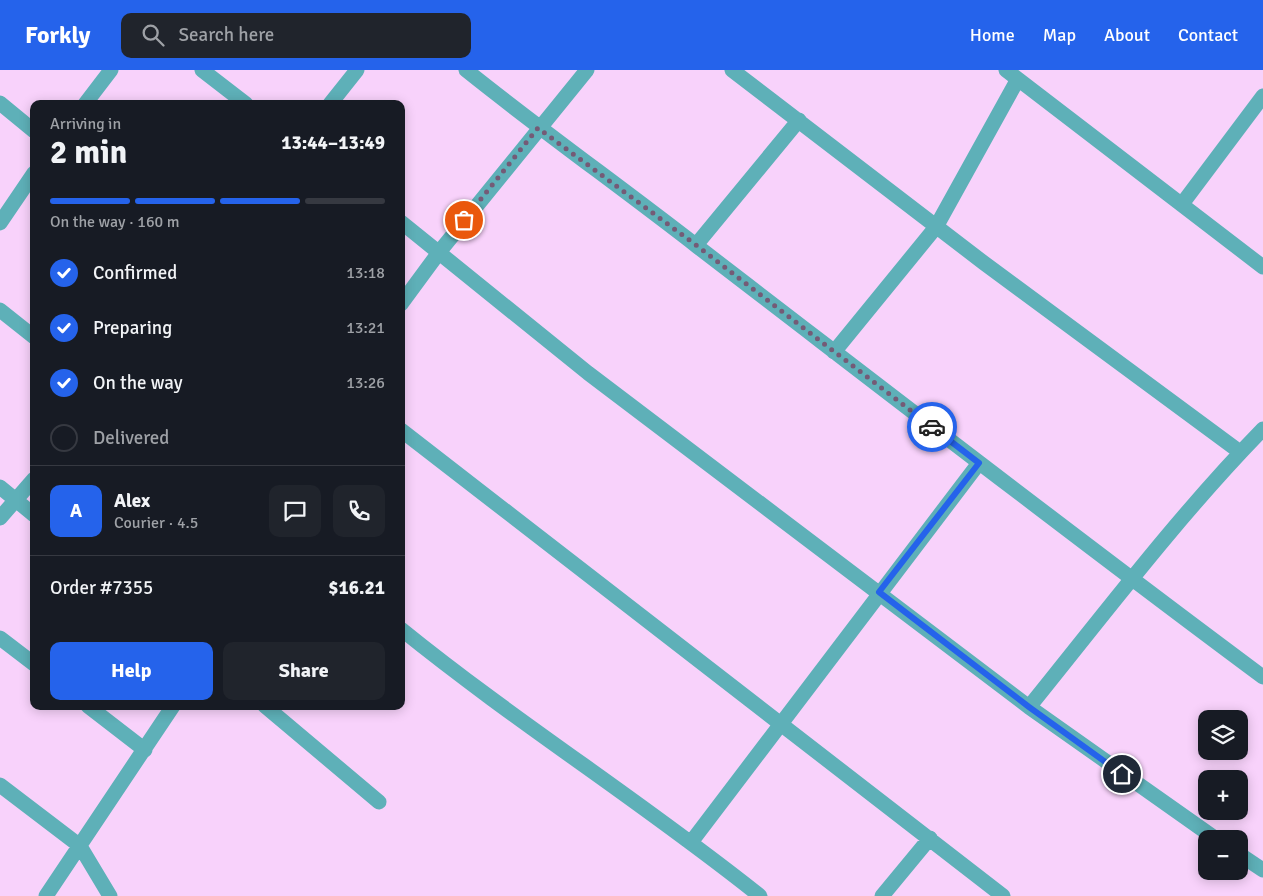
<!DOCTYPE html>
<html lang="en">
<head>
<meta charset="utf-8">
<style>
	body { margin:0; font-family:Signika,sans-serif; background:#20242c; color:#f1f3f6; height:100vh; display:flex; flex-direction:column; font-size:19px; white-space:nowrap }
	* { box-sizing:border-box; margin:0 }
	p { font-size:16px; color:#9ea1a6 }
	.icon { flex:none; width:28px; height:28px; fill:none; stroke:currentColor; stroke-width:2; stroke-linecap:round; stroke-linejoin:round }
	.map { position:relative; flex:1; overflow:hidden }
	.sheet { position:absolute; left:30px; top:30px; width:375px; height:610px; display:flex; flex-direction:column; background:#171b24; border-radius:10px; box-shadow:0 2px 12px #0003 }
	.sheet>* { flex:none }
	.tools { position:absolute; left:1198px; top:640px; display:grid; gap:10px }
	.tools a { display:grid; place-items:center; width:50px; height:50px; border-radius:10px; background:#171b24; box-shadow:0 2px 12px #0003; font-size:25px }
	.pin { position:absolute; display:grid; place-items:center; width:42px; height:42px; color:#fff; margin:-21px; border:2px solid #fff; border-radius:50%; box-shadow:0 1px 5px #0007 }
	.courier { position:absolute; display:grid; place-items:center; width:50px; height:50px; margin:-25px; border:4px solid #2563eb; border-radius:50%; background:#fff; color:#222; box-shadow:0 1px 6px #0007 }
	.overview em { font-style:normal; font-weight:700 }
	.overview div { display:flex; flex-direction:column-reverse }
	.overview { display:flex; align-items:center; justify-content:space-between; height:85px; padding:0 20px }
	h1 { font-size:32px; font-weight:700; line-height:38px }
	.bar { display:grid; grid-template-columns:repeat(4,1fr); gap:8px 5px; align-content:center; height:60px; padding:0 20px }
	.bar i { height:6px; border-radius:4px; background:#363941 }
	.bar .on { background:#2563eb }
	.bar p { grid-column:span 4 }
	.line { display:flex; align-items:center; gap:12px; padding:0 20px; border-top:1px solid #363941 }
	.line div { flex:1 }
	.round { display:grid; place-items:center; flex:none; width:52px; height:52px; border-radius:10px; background:#20242c }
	ol { padding:0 20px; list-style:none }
	li { display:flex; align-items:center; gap:15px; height:55px }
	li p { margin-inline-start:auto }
	li .icon { padding:5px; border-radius:50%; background:#2563eb; color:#fff; stroke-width:4 }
	li:last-child { color:#9ea1a6 }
	li i { width:28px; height:28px; border:2px solid #363941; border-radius:50% }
	.primary-button { display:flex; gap:10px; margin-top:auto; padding:10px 20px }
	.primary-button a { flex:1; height:58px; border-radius:10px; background:#2563eb; color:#fff; font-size:20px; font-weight:700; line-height:58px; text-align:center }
	.primary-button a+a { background:#20242c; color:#f1f3f6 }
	header { display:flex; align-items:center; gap:30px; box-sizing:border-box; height:70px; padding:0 25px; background:#2563eb; color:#fff }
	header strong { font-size:24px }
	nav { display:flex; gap:28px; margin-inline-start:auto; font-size:18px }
	.search { width:350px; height:45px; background:#20242c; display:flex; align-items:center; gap:12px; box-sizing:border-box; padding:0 18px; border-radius:10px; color:#9ea1a6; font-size:19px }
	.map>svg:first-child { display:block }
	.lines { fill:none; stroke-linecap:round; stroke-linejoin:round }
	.minor { stroke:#5eb0b8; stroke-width:15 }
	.done { stroke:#745b76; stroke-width:5; stroke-dasharray:0 9 }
	.route { stroke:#2563eb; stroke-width:6 }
</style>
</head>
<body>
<header>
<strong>Forkly</strong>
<div class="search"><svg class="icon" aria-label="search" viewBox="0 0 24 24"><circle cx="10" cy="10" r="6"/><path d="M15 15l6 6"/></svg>Search here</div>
<nav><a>Home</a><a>Map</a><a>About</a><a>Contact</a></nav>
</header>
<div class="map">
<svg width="1263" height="826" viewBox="0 0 1263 826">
	<rect width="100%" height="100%" fill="#f8d2fb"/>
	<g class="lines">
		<path class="minor" d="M 202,0 L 246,34
			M 466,0 C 542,61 621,117 698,177 C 886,321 1073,466 1263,607
			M 732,0 L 984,193 L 1240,382
			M 1006,0 L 1263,197
			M 0,33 L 34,61
			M 85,34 L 111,0
			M 330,34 L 357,0
			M 1182,134 L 1263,26
			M 401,152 L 588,303 L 1029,637 L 1216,769
			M 0,153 L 34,103
			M 696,175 L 799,50
			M 401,234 L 440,181 L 587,0
			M 0,240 L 34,267
			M 834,282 L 936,157 L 1018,9
			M 401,360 L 1003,826
			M 0,417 L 34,445
			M 0,448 L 34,409
			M 401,559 C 517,653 644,733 760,826
			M 0,568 L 34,594
			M 88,636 L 145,680
			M 265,636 L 379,732
			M 1029,637 C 1105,543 1179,445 1263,359
			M 0,715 L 80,776 L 110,826
			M 692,771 L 979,393
			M 1239,784 L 1263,800
			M 46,826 L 173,636
			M 882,826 L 930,768"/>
	</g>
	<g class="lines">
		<path class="done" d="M 464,150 L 538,58 L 696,175 L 932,357"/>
		<path class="route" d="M 932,357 L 979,393 L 879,522 L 1029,637 L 1122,704"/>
	</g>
</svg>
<div class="tools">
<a><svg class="icon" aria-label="layers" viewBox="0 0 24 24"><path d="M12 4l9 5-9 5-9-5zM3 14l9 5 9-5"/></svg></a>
<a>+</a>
<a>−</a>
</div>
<div class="pin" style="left:464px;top:150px;background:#ea580c"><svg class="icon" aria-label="bag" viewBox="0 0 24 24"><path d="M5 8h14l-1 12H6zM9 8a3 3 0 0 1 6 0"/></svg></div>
<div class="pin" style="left:1122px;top:704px;background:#1f2937"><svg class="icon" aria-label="home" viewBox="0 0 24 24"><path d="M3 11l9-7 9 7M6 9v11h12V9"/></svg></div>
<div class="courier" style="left:932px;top:357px"><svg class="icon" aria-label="car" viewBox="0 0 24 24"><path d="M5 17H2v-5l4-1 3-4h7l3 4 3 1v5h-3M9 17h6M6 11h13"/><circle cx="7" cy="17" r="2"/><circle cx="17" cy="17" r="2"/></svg></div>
<section class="sheet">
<div class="overview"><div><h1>2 min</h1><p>Arriving in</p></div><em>13:44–13:49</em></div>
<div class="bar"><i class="on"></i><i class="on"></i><i class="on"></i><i></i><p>On the way · 160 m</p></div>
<ol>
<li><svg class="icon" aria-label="check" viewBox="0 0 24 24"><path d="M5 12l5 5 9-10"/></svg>Confirmed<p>13:18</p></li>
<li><svg class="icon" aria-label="check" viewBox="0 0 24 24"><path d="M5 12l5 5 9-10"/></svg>Preparing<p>13:21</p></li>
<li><svg class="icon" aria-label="check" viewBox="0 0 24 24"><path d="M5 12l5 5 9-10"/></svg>On the way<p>13:26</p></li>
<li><i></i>Delivered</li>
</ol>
<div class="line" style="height:90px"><b class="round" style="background:#2563eb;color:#fff">A</b><div><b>Alex</b><p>Courier · 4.5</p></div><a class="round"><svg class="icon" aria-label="chat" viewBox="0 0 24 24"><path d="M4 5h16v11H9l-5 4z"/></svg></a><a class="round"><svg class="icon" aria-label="phone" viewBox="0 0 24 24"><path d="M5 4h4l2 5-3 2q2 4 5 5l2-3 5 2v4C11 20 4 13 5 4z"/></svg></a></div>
<div class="line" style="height:65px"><div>Order #7355</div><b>$16.21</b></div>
<div class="primary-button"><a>Help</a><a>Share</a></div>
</section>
</div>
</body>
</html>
